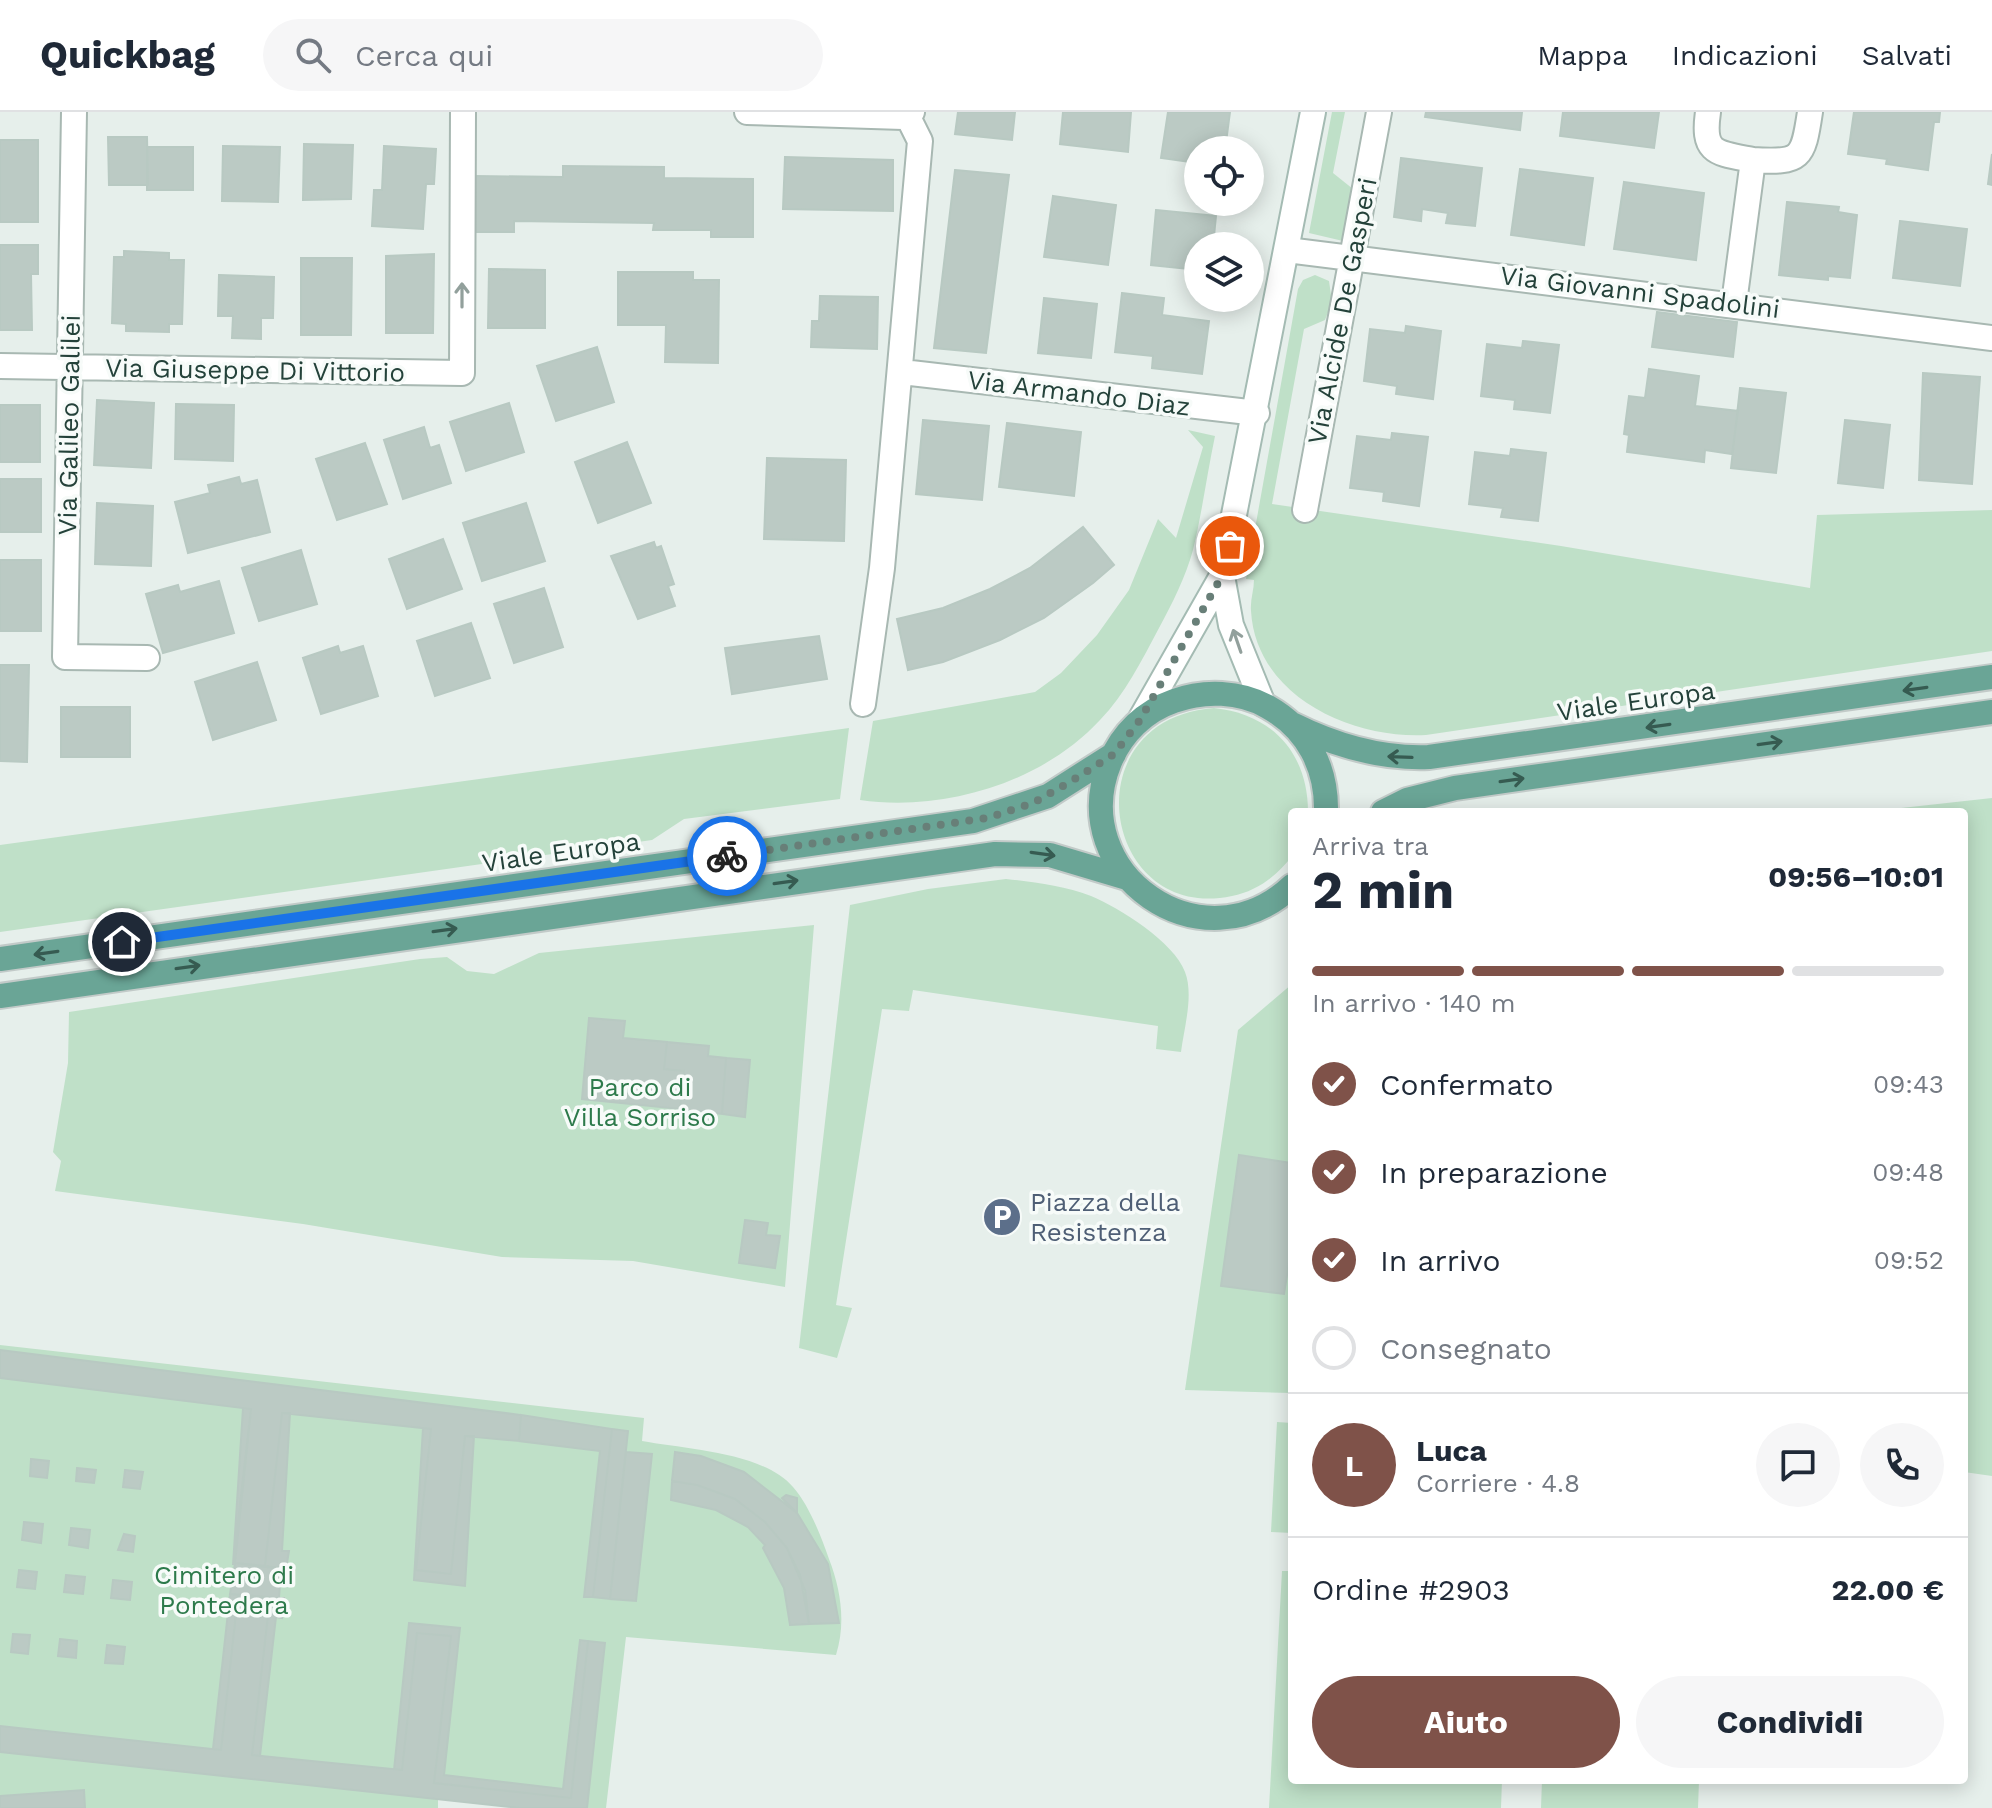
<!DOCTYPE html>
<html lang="it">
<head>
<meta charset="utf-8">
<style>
	body { margin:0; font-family:"Work Sans",sans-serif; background:#f6f6f7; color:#1f2937; height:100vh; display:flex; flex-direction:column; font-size:30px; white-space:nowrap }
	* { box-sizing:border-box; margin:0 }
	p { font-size:26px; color:#747a83 }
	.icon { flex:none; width:44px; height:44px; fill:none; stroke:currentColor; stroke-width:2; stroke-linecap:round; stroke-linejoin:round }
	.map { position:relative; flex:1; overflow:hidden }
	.drawer { position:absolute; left:1288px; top:696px; width:680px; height:976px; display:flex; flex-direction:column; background:#fff; border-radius:8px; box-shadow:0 4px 20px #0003 }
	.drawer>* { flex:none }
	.buttons { position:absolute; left:1184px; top:24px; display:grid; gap:16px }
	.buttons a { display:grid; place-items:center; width:80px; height:80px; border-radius:50%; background:#fff; box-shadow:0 4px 20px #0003; font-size:40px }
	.pin { position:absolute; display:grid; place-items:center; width:68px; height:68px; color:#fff; margin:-34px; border:4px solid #fff; border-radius:50%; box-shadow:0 2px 8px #0007 }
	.courier { position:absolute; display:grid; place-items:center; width:80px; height:80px; margin:-40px; border:6px solid #1a73e8; border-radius:50%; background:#fff; color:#222; box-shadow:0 2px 10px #0007 }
	.overview em { font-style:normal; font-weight:700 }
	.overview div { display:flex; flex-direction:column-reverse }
	.overview { display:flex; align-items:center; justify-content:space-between; height:136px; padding:0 24px }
	h1 { font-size:52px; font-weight:700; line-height:60px }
	.bar { display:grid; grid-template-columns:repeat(4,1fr); gap:12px 8px; align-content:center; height:96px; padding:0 24px }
	.bar i { height:10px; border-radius:6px; background:#e0e1e3 }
	.bar .selected { background:#7f5249 }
	.bar p { grid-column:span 4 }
	.line { display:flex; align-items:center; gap:20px; padding:0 24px; border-top:2px solid #e0e1e3 }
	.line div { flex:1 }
	.round { display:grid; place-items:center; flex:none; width:84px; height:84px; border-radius:42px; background:#f6f6f7 }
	ol { padding:0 24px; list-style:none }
	li { display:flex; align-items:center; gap:24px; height:88px }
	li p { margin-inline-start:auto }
	li .icon { padding:8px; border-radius:50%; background:#7f5249; color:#fff; stroke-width:4 }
	li:last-child { color:#747a83 }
	li i { width:44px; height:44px; border:4px solid #e0e1e3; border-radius:50% }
	.cta { display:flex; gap:16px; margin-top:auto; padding:16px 24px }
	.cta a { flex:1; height:92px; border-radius:48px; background:#7f5249; color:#fff; font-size:32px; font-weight:700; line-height:92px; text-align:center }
	.cta a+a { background:#f6f6f7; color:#1f2937 }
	header { display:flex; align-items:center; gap:48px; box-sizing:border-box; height:112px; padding:0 40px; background:#fff; border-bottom:2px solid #e0e1e3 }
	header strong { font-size:38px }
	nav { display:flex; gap:44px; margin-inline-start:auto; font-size:28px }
	.search { width:560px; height:72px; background:#f6f6f7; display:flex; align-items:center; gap:20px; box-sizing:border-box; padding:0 28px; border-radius:44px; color:#747a83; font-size:30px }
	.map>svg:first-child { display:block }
	.green { fill:#bfe0c8 }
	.building { fill:#bbcac4; stroke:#b8c9c2; stroke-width:2 }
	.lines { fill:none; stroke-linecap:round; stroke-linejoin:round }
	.street-casing { stroke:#a8b8b2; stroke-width:28 }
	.secondary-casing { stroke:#a4bbb3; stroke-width:28 }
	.primary-casing { stroke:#c2cac8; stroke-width:28 }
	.street { stroke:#fff; stroke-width:24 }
	.secondary { stroke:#fff; stroke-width:24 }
	.primary { stroke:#6aa596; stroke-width:24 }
	.oneway { stroke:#92a09c }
	.oneway2 { stroke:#365b51 }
	.done { stroke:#687f78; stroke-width:8; stroke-dasharray:0 14.4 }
	.route { stroke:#1a73e8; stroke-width:10 }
	.labels { text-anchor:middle; stroke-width:7; stroke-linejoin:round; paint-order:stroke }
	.street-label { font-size:26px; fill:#24423a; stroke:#f7fbf9 }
	.park-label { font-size:26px; fill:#2d7a4b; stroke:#f7fbf9 }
	.service-label { font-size:26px; fill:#4e5e75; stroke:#f7fbf9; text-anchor:start }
</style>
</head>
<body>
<header>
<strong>Quickbag</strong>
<div class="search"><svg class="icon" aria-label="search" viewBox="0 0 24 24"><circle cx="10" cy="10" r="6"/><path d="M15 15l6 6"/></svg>Cerca qui</div>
<nav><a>Mappa</a><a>Indicazioni</a><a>Salvati</a></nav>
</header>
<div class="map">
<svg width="1992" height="1696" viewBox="0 0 1992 1696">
	<rect width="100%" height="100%" fill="#e6efeb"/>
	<path class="green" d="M 1332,0 L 1345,0 L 1333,61 L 1353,77 L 1343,129 L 1309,121 Z
		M 1315,163 L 1329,169 L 1332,190 L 1325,208 L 1304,217 L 1272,392 L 1561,434 L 1810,476 L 1817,403 L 1992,398 L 1992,539 L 1426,623 C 1351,627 1256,584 1251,499 C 1250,488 1254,478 1254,468 L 1246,467 L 1298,177 L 1303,168 Z
		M 1188,318 L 1215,324 C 1207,362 1202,401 1193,438 C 1186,464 1172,492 1159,516 C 1142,548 1125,582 1100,608 C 1042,671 943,700 860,688 L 873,609 L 1035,580 L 1061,561 L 1097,523 L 1129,478 L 1158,407 L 1176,426 L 1203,335 Z
		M 1214,596 C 1272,602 1308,641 1308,700 L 1292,700 L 1292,744 C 1277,764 1257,779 1232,784 C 1102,812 1069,607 1214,596 Z
		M 849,616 L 840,687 L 684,707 L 652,728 L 0,820 L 0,733 Z
		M 1992,686 L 1992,1364 L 1964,1360 L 1964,700 L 1865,700 Z
		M 1006,767 C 1034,770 1064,774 1091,784 C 1120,796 1174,830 1185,860 C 1194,883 1184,916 1181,940 L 1156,937 L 1158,914 L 913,878 L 909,899 L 882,897 L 836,1193 L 852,1196 L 837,1246 L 799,1236 L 850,793 L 928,777 Z
		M 814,813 L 785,1175 L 633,1149 L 502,1145 L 303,1112 L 55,1079 L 61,1049 L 53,1040 L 68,951 L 69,900 L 420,847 L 447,845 L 467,859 L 494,862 L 539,841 Z
		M 1292,872 L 1292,1281 L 1185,1278 L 1238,918 Z
		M 0,1233 L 644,1306 L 642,1329 C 685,1337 763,1340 793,1375 C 809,1393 821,1424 829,1447 C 841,1478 846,1511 836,1543 L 626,1525 L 606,1696 L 534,1696 L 438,1687 L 438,1696 L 0,1696 Z
		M 1277,1310 L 1292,1311 L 1292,1421 L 1271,1420 Z
		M 1282,1459 L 1292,1459 L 1292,1668 L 1502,1668 L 1501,1696 L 1269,1696 Z
		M 1542,1668 L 1699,1668 L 1698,1696 L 1541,1696 Z"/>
	<path class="building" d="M 958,0 L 1015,0 L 1012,28 L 955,22 Z
		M 1063,0 L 1131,0 L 1128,40 L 1060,32 Z
		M 1168,0 L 1230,0 L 1225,38 L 1198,38 L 1198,51 L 1161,46 Z
		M 1426,0 L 1522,0 L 1520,18 L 1425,5 Z
		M 1563,0 L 1659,0 L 1654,36 L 1560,24 Z
		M 1854,0 L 1940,0 L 1939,10 L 1934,10 L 1928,58 L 1886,52 L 1887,47 L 1848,42 Z
		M 108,25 L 147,25 L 148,73 L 109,73 Z
		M 0,28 L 38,28 L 38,110 L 0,110 Z
		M 304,32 L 353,33 L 351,87 L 303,88 Z
		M 223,34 L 280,35 L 278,90 L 222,89 Z
		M 384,34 L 436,37 L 434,72 L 426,72 L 423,117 L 372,114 L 374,78 L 382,78 Z
		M 147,35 L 193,35 L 193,78 L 147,78 Z
		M 1992,42 L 1992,73 L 1988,72 Z
		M 785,45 L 893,48 L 893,99 L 783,97 Z
		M 1401,46 L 1482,56 L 1475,114 L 1446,111 L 1448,101 L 1422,97 L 1421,109 L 1394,105 Z
		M 563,54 L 664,55 L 664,66 L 753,67 L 753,125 L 711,125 L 711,118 L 653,118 L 654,111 L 514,109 L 514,120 L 475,120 L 475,64 L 563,65 Z
		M 1520,57 L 1593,66 L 1584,133 L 1511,123 Z
		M 955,58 L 1009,63 L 986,241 L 934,236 Z
		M 1624,70 L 1704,81 L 1696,148 L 1614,137 Z
		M 1053,84 L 1116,93 L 1108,153 L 1044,145 Z
		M 1787,90 L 1839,95 L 1838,100 L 1857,103 L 1850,166 L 1828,164 L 1828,168 L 1779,163 Z
		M 1156,98 L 1216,104 L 1213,134 L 1198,134 L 1198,158 L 1151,153 Z
		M 1900,109 L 1967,117 L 1960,174 L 1893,166 Z
		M 0,133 L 38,133 L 38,162 L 31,162 L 32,218 L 0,218 Z
		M 124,139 L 169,141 L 169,148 L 184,148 L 182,212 L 169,212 L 169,220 L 126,219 L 126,212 L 112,211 L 114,145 L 124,145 Z
		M 434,142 L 433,221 L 386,221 L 386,144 Z
		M 301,146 L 352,146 L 351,223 L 301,223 Z
		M 489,157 L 545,158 L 545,216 L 488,216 Z
		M 618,160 L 693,160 L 693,168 L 719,168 L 718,251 L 665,250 L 666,213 L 618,213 Z
		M 219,163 L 274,165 L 273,206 L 261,206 L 261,227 L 232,226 L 233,204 L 218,204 Z
		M 1122,181 L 1164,186 L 1162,203 L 1209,209 L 1202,262 L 1152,256 L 1153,244 L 1115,240 Z
		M 820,184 L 878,185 L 877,237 L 811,235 L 812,209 L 819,209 Z
		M 1044,186 L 1097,192 L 1091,246 L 1038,241 Z
		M 1657,200 L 1737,210 L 1733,245 L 1652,235 Z
		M 1406,214 L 1441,219 L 1433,287 L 1396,282 L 1397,274 L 1364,269 L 1370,217 L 1405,221 Z
		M 1523,229 L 1559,233 L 1550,301 L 1514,297 L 1515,288 L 1481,284 L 1487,232 L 1522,236 Z
		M 597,235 L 614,290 L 556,309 L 537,254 Z
		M 1649,257 L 1699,264 L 1695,294 L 1738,299 L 1732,342 L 1705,338 L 1704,350 L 1627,340 L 1629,323 L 1624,322 L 1629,284 L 1645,286 Z
		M 1923,261 L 1980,265 L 1972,372 L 1919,368 Z
		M 1740,276 L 1786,281 L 1776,361 L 1731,356 Z
		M 97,288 L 154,291 L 151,356 L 94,353 Z
		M 509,291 L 524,340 L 466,359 L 450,310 Z
		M 176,292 L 234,293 L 233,349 L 175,347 Z
		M 0,293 L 40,293 L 40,350 L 0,350 Z
		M 923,308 L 989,314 L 982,388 L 916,382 Z
		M 1845,308 L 1890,313 L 1883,376 L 1838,371 Z
		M 1007,311 L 1081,320 L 1074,384 L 999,375 Z
		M 424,315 L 430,336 L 439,333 L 451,371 L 403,387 L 384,328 Z
		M 1392,321 L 1428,325 L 1419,394 L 1383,389 L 1384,380 L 1350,376 L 1357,324 L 1391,328 Z
		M 627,330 L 651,391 L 598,411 L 575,350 Z
		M 365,331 L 387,392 L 337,408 L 316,347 Z
		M 1511,337 L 1546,341 L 1538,409 L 1501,405 L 1503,396 L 1469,392 L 1475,340 L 1510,344 Z
		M 767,346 L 846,348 L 844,429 L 764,427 Z
		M 239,365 L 241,372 L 257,368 L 270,420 L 188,441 L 175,390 L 210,381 L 208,373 Z
		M 0,367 L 41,367 L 41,420 L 0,420 Z
		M 97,391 L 153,394 L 151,454 L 95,452 Z
		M 526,391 L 545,449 L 482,469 L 463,411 Z
		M 1083,415 L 1114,453 L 1093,471 L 1044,506 L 1000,528 L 943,550 L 908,558 L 897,507 L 943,496 L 990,477 L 1030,456 Z
		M 443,427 L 462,477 L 407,497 L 389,447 Z
		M 654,430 L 656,436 L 661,434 L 674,472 L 668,474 L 675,494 L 638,507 L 611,444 Z
		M 301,438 L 317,492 L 259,509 L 242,456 Z
		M 0,448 L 41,448 L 41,519 L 0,519 Z
		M 219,469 L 234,521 L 163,541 L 146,482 L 178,473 L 180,480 Z
		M 544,476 L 563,535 L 514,551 L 494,492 Z
		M 471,511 L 490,566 L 435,584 L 417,529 Z
		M 819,524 L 827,567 L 732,582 L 725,536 Z
		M 338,534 L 340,541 L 363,534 L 378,584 L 321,602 L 303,546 Z
		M 257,550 L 276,608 L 213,628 L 195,570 Z
		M 0,553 L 29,553 L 27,650 L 0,649 Z
		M 61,595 L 130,595 L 130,645 L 61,645 Z
		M 589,906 L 625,909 L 623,926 L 667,930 L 664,957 L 684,959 L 680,997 L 582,987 Z
		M 667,930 L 709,934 L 708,944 L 726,946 L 722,1002 L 680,997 L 684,959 L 664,957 Z
		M 726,946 L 750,948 L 745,1005 L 722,1002 Z
		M 1239,1043 L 1292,1051 L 1292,1132 L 1284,1182 L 1221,1174 Z
		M 745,1108 L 768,1111 L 766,1123 L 780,1124 L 775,1156 L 739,1151 Z
		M 0,1238 L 521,1303 L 519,1329 L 465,1324 L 451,1462 L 416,1458 L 431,1317 L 282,1301 L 265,1454 L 235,1451 L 251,1297 L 0,1266 Z
		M 243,1296 L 251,1297 L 233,1453 Z
		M 282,1301 L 290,1301 L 282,1439 L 289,1439 L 286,1457 L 265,1454 Z
		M 521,1303 L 612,1317 L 593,1485 L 584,1485 L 600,1339 L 519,1329 Z
		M 423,1316 L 431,1317 L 416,1458 L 451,1462 L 465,1324 L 474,1324 L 465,1474 L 414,1468 Z
		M 612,1317 L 628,1319 L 610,1487 L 593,1485 Z
		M 626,1340 L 652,1342 L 636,1489 L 610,1487 Z
		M 675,1340 L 701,1344 L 744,1360 L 797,1401 L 828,1452 L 839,1511 L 809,1512 L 805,1478 L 787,1436 L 765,1410 L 735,1387 L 697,1373 L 672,1369 Z
		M 31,1347 L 49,1349 L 47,1366 L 30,1364 Z
		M 77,1356 L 96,1358 L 94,1371 L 76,1369 Z
		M 125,1358 L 143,1360 L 140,1377 L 123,1375 Z
		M 672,1369 L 697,1373 L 735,1387 L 765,1410 L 787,1436 L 800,1463 L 809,1512 L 790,1513 L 784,1476 L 763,1436 L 765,1433 L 748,1415 L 716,1398 L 671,1388 Z
		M 786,1383 L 797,1386 L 797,1401 L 782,1386 Z
		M 24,1410 L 43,1412 L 41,1431 L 22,1428 Z
		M 71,1416 L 90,1418 L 88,1436 L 69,1433 Z
		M 124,1422 L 135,1424 L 133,1440 L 118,1438 Z
		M 235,1451 L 281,1457 L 279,1486 L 230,1482 Z
		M 19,1458 L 37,1460 L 35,1477 L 17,1475 Z
		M 66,1463 L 85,1465 L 83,1482 L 64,1480 Z
		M 113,1468 L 132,1470 L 130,1488 L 111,1486 Z
		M 230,1482 L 238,1483 L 221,1638 L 213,1637 Z
		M 238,1483 L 270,1486 L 252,1643 L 402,1658 L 417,1521 L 451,1524 L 434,1671 L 571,1686 L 588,1529 L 605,1531 L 587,1696 L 520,1696 L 0,1640 L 0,1614 L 221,1638 Z
		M 270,1486 L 284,1486 L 282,1506 L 276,1505 L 260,1644 L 252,1643 Z
		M 409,1511 L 460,1516 L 444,1663 L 563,1677 L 580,1528 L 588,1529 L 571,1686 L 434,1671 L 451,1524 L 417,1521 L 402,1658 L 394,1658 Z
		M 13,1522 L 30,1523 L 28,1542 L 11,1540 Z
		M 60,1527 L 77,1529 L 76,1546 L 58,1544 Z
		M 107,1533 L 125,1535 L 123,1552 L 105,1551 Z
		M 84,1678 L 85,1696 L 0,1696 L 0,1684 Z"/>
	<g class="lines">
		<defs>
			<path id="street" d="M 74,0 L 65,545 L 147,546
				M 747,0 L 903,5 L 912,0
				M 1708,0 C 1702,42 1716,41 1753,48 L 1734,191
				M 1753,48 C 1801,51 1803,47 1810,0
				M 1287,138 L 1992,226
				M 0,254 L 462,261 L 463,0
				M 902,260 L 1257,301
				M 1305,398 L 1379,0
				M 863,592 L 882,456 L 920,29 L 907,3"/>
			<path id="secondary" d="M 1222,464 L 1231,513 L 1263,592
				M 1140,608 L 1222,464 L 1313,0"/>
			<path id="primary" d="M 1292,612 C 1336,634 1380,647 1429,645 L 1992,565
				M 1383,700 L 1407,688 L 1455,676 L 1992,600
				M 1292,774 C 1203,858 1064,762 1110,650 C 1122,621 1145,599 1174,589 C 1204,578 1240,579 1268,595 C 1307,617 1327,655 1326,700
				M 0,847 L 973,709 L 1048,684 L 1114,642
				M 0,884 L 995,742 L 1050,743 L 1127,766"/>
		</defs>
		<use href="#street" class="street-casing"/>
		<use href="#secondary" class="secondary-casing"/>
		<use href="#primary" class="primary-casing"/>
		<use href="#street" class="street"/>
		<use href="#secondary" class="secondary"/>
		<use href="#primary" class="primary"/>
	</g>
	<defs><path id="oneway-shaft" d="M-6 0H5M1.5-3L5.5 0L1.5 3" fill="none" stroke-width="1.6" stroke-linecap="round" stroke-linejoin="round" transform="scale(2)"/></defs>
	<g class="oneway">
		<use href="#oneway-shaft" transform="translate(462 183) rotate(-90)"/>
		<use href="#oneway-shaft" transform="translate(1237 529) rotate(-109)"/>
	</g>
	<g class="oneway2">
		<use href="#oneway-shaft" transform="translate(1915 577) rotate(172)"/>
		<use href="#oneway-shaft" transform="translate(1658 614) rotate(172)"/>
		<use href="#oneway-shaft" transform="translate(1770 631) rotate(-8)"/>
		<use href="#oneway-shaft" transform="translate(1400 645) rotate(-178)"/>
		<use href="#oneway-shaft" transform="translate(1512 668) rotate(-8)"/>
		<use href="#oneway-shaft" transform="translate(1043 742) rotate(8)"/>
		<use href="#oneway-shaft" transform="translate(786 770) rotate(-8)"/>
		<use href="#oneway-shaft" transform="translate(445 818) rotate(-8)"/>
		<use href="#oneway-shaft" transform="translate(46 841) rotate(172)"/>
		<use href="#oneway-shaft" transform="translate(188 855) rotate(-8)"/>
	</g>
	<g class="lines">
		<path class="done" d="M 727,744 L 987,706 L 1033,691 L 1070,670 L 1114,642 L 1140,608 L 1222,464 L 1230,434"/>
		<path class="route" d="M 122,830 L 727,744"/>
	</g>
	<defs>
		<symbol id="parking-disc" viewBox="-11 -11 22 22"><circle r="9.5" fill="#5c6f8a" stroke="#f7fbf9"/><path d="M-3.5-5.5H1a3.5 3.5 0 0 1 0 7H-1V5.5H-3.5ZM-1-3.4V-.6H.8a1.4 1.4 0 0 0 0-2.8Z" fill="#fff"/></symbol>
	</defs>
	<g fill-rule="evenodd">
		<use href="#parking-disc" x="980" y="1083" width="44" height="44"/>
	</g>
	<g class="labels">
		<g class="street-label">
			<text transform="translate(1640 180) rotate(7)" y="9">Via Giovanni Spadolini</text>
			<text transform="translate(1342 199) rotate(-79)" y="9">Via Alcide De Gasperi</text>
			<text transform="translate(255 258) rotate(1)" y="9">Via Giuseppe Di Vittorio</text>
			<text transform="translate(1079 281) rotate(7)" y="9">Via Armando Diaz</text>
			<text transform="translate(69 313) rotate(-89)" y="9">Via Galileo Galilei</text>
			<text transform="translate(1636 589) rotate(-8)" y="9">Viale Europa</text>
			<text transform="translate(561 740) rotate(-8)" y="9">Viale Europa</text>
		</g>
		<g class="park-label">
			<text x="640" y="984">Parco di<tspan x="640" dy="30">Villa Sorriso</tspan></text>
			<text x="224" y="1472">Cimitero di<tspan x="224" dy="30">Pontedera</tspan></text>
		</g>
		<g class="service-label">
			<text x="1030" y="1099">Piazza della<tspan x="1030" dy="30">Resistenza</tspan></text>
		</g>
	</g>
</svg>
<div class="buttons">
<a><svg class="icon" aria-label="locate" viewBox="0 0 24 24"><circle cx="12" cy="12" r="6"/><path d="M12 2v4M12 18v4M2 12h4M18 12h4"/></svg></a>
<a><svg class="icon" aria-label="layers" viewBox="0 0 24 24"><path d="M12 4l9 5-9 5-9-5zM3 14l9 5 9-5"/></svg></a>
</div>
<div class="pin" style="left:1230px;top:434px;background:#ea580c"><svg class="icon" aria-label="bag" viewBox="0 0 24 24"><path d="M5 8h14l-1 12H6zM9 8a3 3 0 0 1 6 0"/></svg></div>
<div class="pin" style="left:122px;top:830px;background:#1f2937"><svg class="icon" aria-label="home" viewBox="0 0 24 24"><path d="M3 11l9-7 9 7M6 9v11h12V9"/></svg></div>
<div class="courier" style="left:727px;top:744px"><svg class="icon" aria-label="bike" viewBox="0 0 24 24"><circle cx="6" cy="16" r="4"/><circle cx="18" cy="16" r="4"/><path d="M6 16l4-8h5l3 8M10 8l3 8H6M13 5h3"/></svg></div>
<section class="drawer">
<div class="overview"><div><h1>2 min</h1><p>Arriva tra</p></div><em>09:56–10:01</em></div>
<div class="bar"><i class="selected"></i><i class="selected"></i><i class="selected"></i><i></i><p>In arrivo · 140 m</p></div>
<ol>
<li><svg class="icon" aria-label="check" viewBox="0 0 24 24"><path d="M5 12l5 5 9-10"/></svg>Confermato<p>09:43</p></li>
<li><svg class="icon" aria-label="check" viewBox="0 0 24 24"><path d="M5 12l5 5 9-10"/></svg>In preparazione<p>09:48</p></li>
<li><svg class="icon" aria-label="check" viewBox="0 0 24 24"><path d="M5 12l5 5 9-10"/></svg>In arrivo<p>09:52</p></li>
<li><i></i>Consegnato</li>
</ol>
<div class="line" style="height:144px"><b class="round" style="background:#7f5249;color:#fff">L</b><div><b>Luca</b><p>Corriere · 4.8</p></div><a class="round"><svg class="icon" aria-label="chat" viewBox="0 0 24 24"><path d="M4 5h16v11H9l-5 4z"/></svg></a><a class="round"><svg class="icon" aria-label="phone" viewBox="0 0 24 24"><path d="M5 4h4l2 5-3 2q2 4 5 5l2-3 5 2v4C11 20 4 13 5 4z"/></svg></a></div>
<div class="line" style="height:104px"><div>Ordine #2903</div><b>22.00 €</b></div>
<div class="cta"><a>Aiuto</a><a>Condividi</a></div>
</section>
</div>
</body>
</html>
